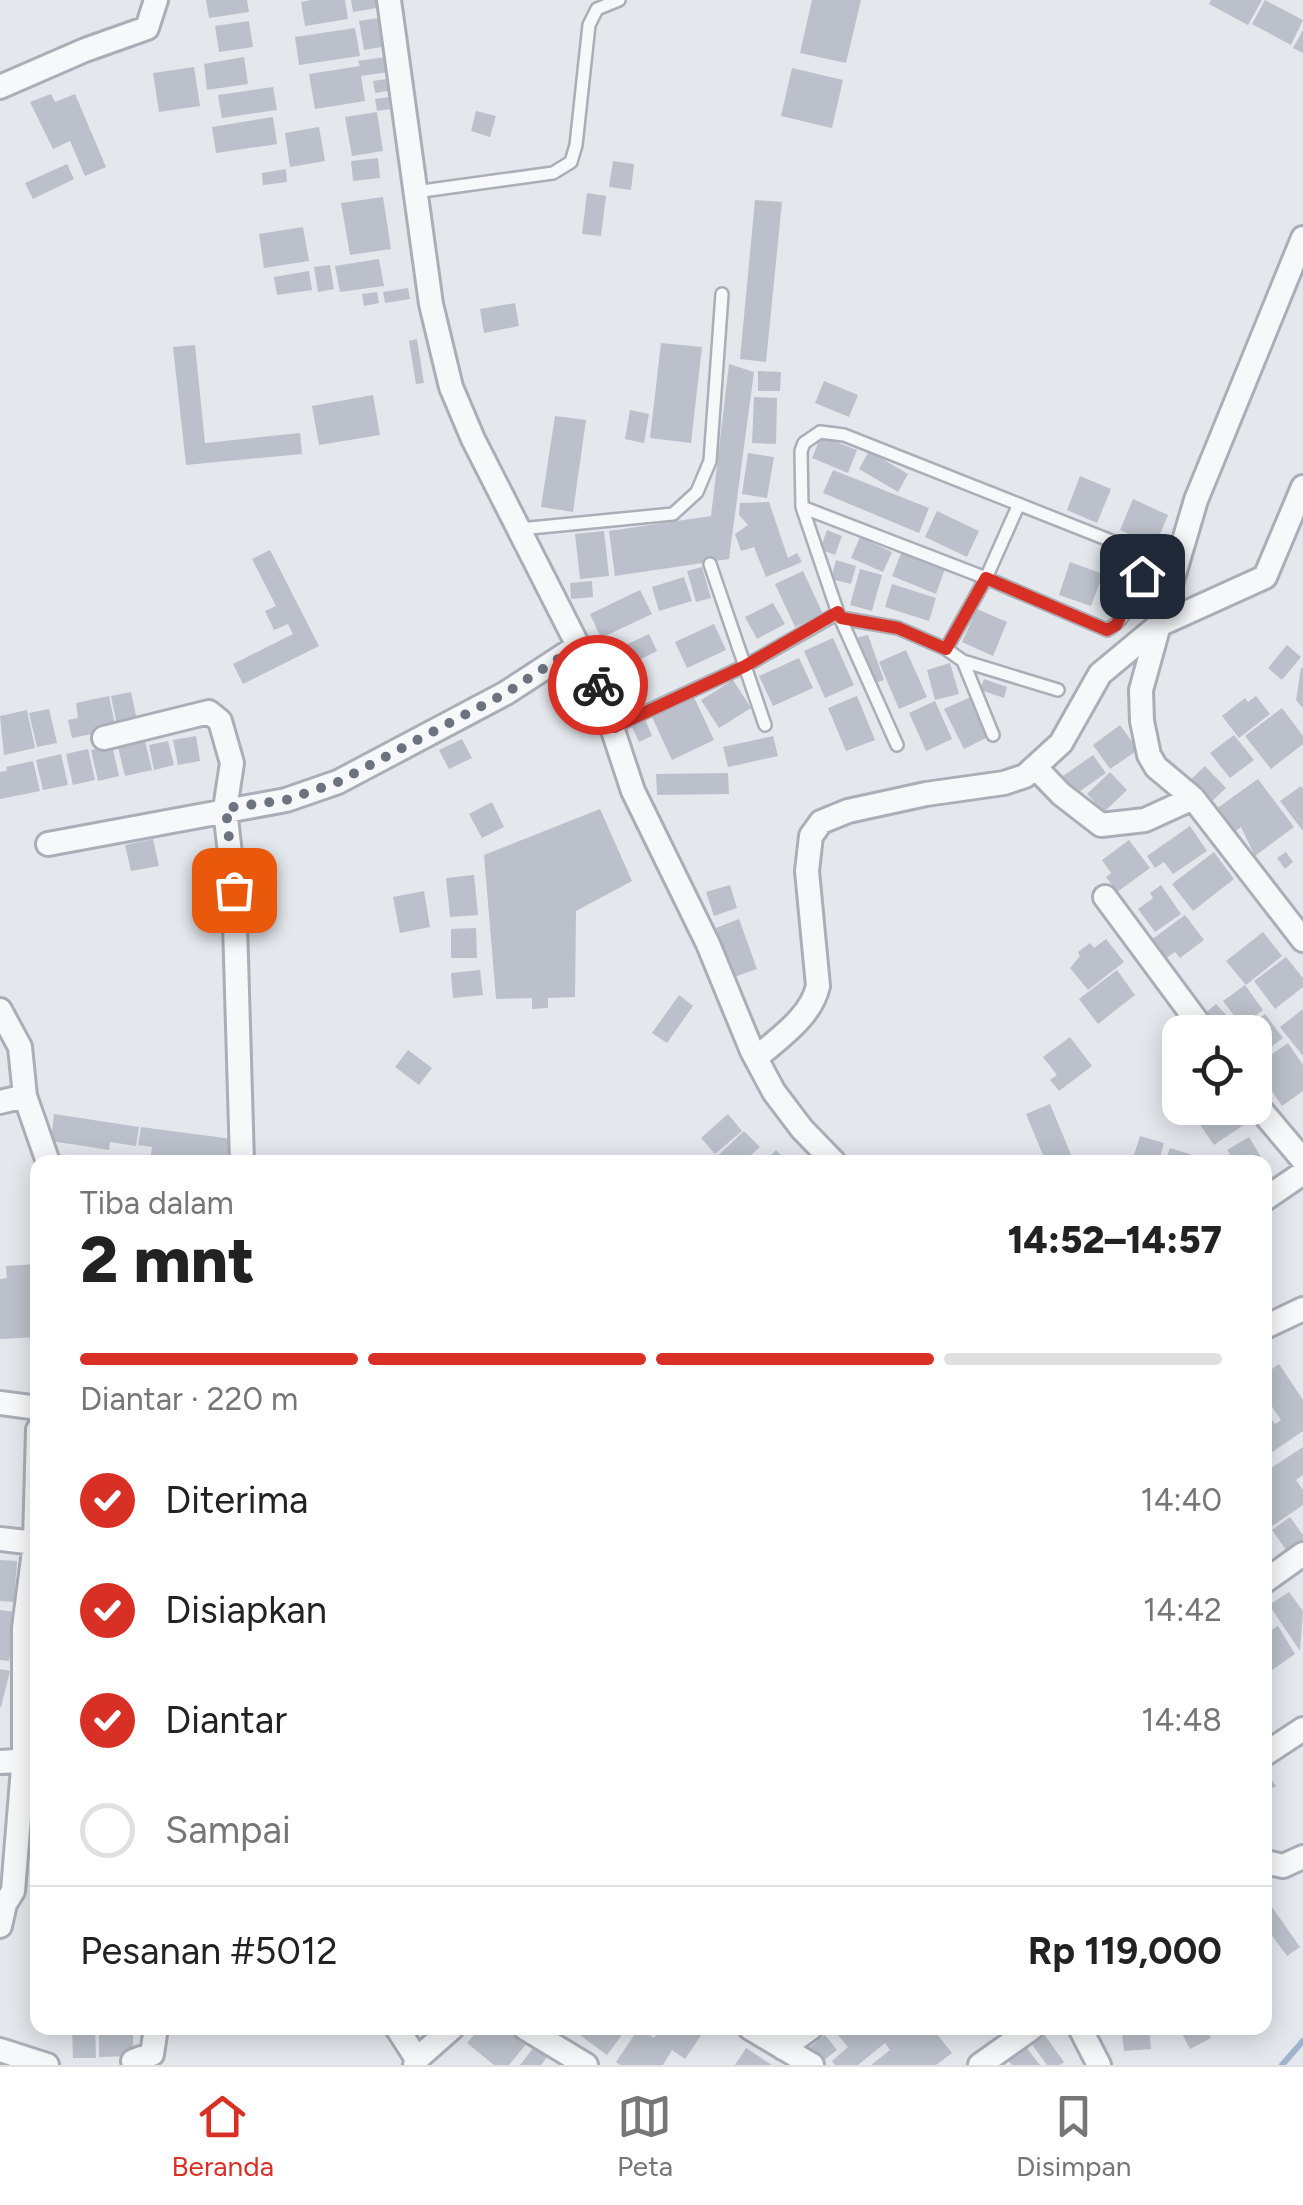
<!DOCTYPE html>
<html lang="id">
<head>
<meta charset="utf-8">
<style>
	body { margin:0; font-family:Figtree,sans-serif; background:#f2f2f2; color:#222; height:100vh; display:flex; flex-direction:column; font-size:38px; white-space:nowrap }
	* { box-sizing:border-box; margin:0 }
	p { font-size:32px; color:#767676 }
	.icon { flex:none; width:55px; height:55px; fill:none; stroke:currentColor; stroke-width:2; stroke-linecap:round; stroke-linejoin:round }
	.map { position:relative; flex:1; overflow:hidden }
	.drawer { position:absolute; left:30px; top:1155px; width:1242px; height:880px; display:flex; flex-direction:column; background:#fff; border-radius:20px; box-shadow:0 5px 25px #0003 }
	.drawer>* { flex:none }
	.buttons { position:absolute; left:1162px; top:1015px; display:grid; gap:20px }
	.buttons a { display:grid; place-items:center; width:110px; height:110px; border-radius:20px; background:#fff; box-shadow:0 5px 25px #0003; font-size:50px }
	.pin { position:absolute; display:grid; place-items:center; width:85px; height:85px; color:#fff; margin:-42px; border-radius:20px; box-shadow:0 5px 15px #0006 }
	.courier { position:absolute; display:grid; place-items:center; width:100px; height:100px; margin:-50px; border:8px solid #d93025; border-radius:50%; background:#fff; color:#222; box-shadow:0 2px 12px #0007 }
	.summary em { font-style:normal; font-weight:800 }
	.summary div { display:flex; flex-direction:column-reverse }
	.summary { display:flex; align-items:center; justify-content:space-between; height:170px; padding:0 50px }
	h1 { font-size:65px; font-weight:800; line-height:75px }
	.bar { display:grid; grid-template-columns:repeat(4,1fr); gap:15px 10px; align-content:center; height:120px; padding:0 50px }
	.bar i { height:12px; border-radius:8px; background:#e0e0e0 }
	.bar .on { background:#d93025 }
	.bar p { grid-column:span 4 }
	.line { display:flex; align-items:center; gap:25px; padding:0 50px; border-top:2px solid #e0e0e0 }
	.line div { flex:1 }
	ol { padding:0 50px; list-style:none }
	li { display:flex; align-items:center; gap:30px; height:110px }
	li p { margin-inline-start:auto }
	li .icon { padding:10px; border-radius:50%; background:#d93025; color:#fff; stroke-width:4 }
	li:last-child { color:#767676 }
	li i { width:55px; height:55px; border:5px solid #e0e0e0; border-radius:50% }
	.dock { display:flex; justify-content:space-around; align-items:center; height:140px; border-top:2px solid #e0e0e0; background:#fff; font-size:28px; color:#767676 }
	.dock a { display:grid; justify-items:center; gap:5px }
	.dock .on { color:#d93025 }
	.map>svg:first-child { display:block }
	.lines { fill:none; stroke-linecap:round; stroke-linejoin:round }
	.stream { stroke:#9fb4cc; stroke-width:6 }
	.building { fill:#bbc0ca }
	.lane-casing { stroke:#a9aeb7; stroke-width:16 }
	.street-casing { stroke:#a9aeb7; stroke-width:28 }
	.lane { stroke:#f7f8fa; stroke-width:11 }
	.street { stroke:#f7f8fa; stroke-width:22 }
	.done { stroke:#6c737f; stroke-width:10; stroke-dasharray:0 18 }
	.route { stroke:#d93025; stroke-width:12 }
</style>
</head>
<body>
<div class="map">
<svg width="1303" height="2065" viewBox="0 0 1303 2065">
	<rect width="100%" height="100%" fill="#e4e7ec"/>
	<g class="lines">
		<path class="stream" d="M 1282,2065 L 1303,2041"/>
	</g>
	<path class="building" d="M 206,0 L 247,0 L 249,12 L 209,18 Z
		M 311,0 L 345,0 L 348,19 L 305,26 L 301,2 Z
		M 351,0 L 376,0 L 377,8 L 353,12 Z
		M 812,0 L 861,0 L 846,63 L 800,53 Z
		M 1211,0 L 1262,0 L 1248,25 L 1209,4 Z
		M 1265,0 L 1303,20 L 1291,45 L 1252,24 Z
		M 384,17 L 388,46 L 364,50 L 359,21 Z
		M 249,21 L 253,47 L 219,52 L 215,26 Z
		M 355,28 L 360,56 L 299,65 L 295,37 Z
		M 1303,30 L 1303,53 L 1293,48 Z
		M 244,57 L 248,84 L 207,90 L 204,64 Z
		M 385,57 L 388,72 L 361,76 L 365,101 L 315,109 L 309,74 L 360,66 L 358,61 Z
		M 194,67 L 200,106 L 159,112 L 153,73 Z
		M 792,68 L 843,80 L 832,128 L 781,116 Z
		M 386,79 L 388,91 L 375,93 L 373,81 Z
		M 273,87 L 277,110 L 222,118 L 218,95 Z
		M 51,94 L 55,102 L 75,94 L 106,167 L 85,176 L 70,141 L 53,149 L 30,102 Z
		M 389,97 L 390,109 L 377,111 L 375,99 Z
		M 476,111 L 496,116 L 490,137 L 471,131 Z
		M 377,112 L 383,151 L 352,156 L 345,117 Z
		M 273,117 L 277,144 L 216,153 L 212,127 Z
		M 319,127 L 325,161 L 290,167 L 285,133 Z
		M 378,158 L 380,178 L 353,181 L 351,161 Z
		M 613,161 L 634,164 L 631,190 L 609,187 Z
		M 67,164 L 74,179 L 33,199 L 25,183 Z
		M 286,169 L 287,182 L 263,185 L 262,173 Z
		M 587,193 L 606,196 L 601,236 L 582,234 Z
		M 383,197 L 391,249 L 350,255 L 341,203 Z
		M 755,200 L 782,202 L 766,362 L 740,359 Z
		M 303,227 L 309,261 L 264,268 L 259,234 Z
		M 379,259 L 384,286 L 340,292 L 335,266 Z
		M 330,265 L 334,289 L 318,292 L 314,267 Z
		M 309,271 L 312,290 L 277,295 L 274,277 Z
		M 408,288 L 410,299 L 385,303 L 383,292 Z
		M 377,292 L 379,303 L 364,306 L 362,294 Z
		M 515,303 L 519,326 L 484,333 L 480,309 Z
		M 417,339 L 424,383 L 416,384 L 409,341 Z
		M 661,343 L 702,347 L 691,443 L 650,438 Z
		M 195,345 L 205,443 L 300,433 L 302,454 L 186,465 L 173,347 Z
		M 729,364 L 754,372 L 729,559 L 615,576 L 609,531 L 711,516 Z
		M 758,371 L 781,372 L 780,391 L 758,391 Z
		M 824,381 L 858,395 L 849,417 L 815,403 Z
		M 373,395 L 380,435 L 319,445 L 312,406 Z
		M 754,397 L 777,398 L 776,444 L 752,443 Z
		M 630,410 L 649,414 L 644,443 L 625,439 Z
		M 555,416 L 586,420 L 573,512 L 541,507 Z
		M 821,436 L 857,450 L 848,473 L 812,458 Z
		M 869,451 L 908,474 L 898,492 L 859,469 Z
		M 748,453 L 774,457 L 767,498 L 742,494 Z
		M 833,470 L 929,508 L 919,533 L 823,493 Z
		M 1080,476 L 1111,489 L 1097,523 L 1067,510 Z
		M 1133,499 L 1168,515 L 1153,551 L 1142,546 L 1144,541 L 1120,530 Z
		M 769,502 L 788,558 L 797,553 L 802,562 L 766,577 L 754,547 L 741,551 L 735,534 L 748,525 L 739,515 L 740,503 Z
		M 937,511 L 979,531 L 967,557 L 925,537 Z
		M 827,530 L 842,536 L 835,555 L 820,549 Z
		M 604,531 L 609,576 L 580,579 L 575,534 Z
		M 860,537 L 892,552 L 883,572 L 851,558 Z
		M 270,550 L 319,646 L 243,684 L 233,664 L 293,634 L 288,624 L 274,630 L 265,611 L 276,606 L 252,559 Z
		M 902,551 L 945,569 L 936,594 L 892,576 Z
		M 836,560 L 856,566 L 851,584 L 831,579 Z
		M 1070,562 L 1103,574 L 1091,606 L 1059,595 Z
		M 702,567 L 711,598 L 696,602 L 687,571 Z
		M 860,569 L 882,575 L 872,611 L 850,605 Z
		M 803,571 L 823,614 L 795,627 L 775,584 Z
		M 684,577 L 692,601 L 659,611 L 652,587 Z
		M 592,581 L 593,597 L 571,599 L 570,583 Z
		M 892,584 L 936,598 L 929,621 L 885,607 Z
		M 640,590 L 652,614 L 601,638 L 590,614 Z
		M 773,603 L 785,624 L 757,639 L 745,617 Z
		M 977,609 L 1007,622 L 993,656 L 962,642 Z
		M 714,624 L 726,650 L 687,668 L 675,642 Z
		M 649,634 L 657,651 L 623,668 L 615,650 Z
		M 868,635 L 884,680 L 872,684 L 856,638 Z
		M 833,638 L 854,685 L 825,698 L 804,651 Z
		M 1287,645 L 1301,657 L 1282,680 L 1268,668 Z
		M 906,650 L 927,697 L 899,709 L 879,662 Z
		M 799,658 L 813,688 L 773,706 L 759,676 Z
		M 950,663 L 959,694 L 935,700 L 927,670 Z
		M 1301,668 L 1303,668 L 1303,708 L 1296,700 Z
		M 630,676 L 636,687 L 620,696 L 613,684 Z
		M 984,679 L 1007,687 L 1004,698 L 980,690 Z
		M 733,680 L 751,708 L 719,728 L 701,700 Z
		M 131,692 L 138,725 L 118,730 L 111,696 Z
		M 693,695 L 714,740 L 672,760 L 651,715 Z
		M 109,696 L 116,729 L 72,738 L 68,720 L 78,718 L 76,703 Z
		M 857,696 L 875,740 L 846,751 L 828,708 Z
		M 973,696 L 992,735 L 964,749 L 944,709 Z
		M 1256,696 L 1270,714 L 1239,738 L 1222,716 L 1245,698 L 1248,702 Z
		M 935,701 L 952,739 L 926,751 L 909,713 Z
		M 1282,708 L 1303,736 L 1303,744 L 1271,769 L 1245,736 Z
		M 49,709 L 57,743 L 37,747 L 29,713 Z
		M 27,710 L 35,748 L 4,755 L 0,716 Z
		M 645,719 L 652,736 L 639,742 L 631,725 Z
		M 1120,725 L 1138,750 L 1110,769 L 1093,745 Z
		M 1234,735 L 1254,760 L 1230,778 L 1210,753 Z
		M 196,736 L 200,761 L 178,765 L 173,740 Z
		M 773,736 L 778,756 L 728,767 L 723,747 Z
		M 144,737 L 152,770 L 125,776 L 117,743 Z
		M 462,739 L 472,758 L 449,769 L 439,750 Z
		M 168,741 L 174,765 L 154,770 L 149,745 Z
		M 112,745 L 119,776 L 98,781 L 91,750 Z
		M 88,749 L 95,780 L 73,785 L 66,754 Z
		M 61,754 L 68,785 L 43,790 L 36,760 Z
		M 1093,755 L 1106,773 L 1076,794 L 1063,776 Z
		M 33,761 L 40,791 L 0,799 L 0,772 L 7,771 L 6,767 Z
		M 1205,766 L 1226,788 L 1206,807 L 1185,785 Z
		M 1110,772 L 1127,790 L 1104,812 L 1087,794 Z
		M 728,773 L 729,794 L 657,795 L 656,774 Z
		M 1258,779 L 1294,827 L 1255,856 L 1241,827 L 1233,833 L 1216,809 Z
		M 1301,786 L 1303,789 L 1303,831 L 1280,801 Z
		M 492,802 L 504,827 L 482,838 L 469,814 Z
		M 600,809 L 632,881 L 576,911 L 575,997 L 548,998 L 548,1008 L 532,1009 L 532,998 L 496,999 L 484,855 Z
		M 1190,826 L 1207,851 L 1173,874 L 1164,862 L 1155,868 L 1147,856 Z
		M 153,839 L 159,866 L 131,871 L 125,845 Z
		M 1129,840 L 1150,868 L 1117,892 L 1106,877 L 1111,873 L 1102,860 Z
		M 1214,852 L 1234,879 L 1193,911 L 1172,884 Z
		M 1286,852 L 1293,862 L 1285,869 L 1277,858 Z
		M 474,875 L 478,915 L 450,917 L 446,878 Z
		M 730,885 L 737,908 L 714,916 L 706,892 Z
		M 1161,885 L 1181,914 L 1155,932 L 1138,909 L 1153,898 L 1150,893 Z
		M 424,891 L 430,927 L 400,933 L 393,897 Z
		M 1185,915 L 1204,940 L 1180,958 L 1175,952 L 1165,959 L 1151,940 Z
		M 739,919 L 757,969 L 734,977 L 716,928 Z
		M 476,928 L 477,958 L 451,958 L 451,929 Z
		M 1263,932 L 1282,956 L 1246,985 L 1226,961 Z
		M 1106,939 L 1124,962 L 1088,990 L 1070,968 L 1080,956 L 1078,952 L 1090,943 L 1094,948 Z
		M 1286,957 L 1303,978 L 1303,987 L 1275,1009 L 1254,981 Z
		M 480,970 L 483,995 L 453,998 L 451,973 Z
		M 1117,970 L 1135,995 L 1098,1024 L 1079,999 Z
		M 1245,985 L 1263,1010 L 1242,1026 L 1223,1001 Z
		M 679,995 L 693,1006 L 667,1043 L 652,1033 Z
		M 1216,1004 L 1235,1024 L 1225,1032 L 1219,1032 L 1203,1015 Z
		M 1303,1009 L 1303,1056 L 1280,1027 Z
		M 1265,1014 L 1283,1038 L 1255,1059 L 1255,1032 L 1241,1032 Z
		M 1070,1037 L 1092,1066 L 1059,1091 L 1050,1080 L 1057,1075 L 1043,1057 Z
		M 1288,1043 L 1303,1065 L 1303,1091 L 1282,1106 L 1255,1066 Z
		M 408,1050 L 432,1068 L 419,1085 L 395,1067 Z
		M 1050,1104 L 1074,1162 L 1046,1162 L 1026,1114 Z
		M 1200,1108 L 1238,1108 L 1248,1122 L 1214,1145 L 1192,1113 Z
		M 54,1114 L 139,1127 L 136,1146 L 110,1142 L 109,1150 L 51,1141 Z
		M 728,1114 L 742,1131 L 715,1154 L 701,1138 Z
		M 141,1127 L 232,1139 L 229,1162 L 161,1162 L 162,1156 L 151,1155 L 152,1147 L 138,1145 Z
		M 744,1131 L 760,1147 L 743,1162 L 711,1162 Z
		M 1140,1136 L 1164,1143 L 1159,1161 L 1134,1155 Z
		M 1249,1137 L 1264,1162 L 1235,1162 L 1227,1150 Z
		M 1170,1148 L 1202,1158 L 1200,1162 L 1165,1162 Z
		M 776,1150 L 787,1161 L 764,1162 Z
		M 36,1264 L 38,1337 L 0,1339 L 0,1279 L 7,1278 L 6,1266 Z
		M 1279,1364 L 1303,1400 L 1303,1431 L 1265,1457 L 1265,1410 L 1275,1424 L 1281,1420 L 1265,1396 L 1265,1374 Z
		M 1303,1447 L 1303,1475 L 1296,1480 L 1303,1490 L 1303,1505 L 1265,1531 L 1265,1472 Z
		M 1290,1517 L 1303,1535 L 1303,1544 L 1289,1554 L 1272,1530 Z
		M 0,1560 L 17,1561 L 14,1602 L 0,1601 Z
		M 1289,1592 L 1303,1611 L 1300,1651 L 1269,1605 Z
		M 0,1610 L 15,1612 L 9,1661 L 0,1660 Z
		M 1278,1626 L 1295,1654 L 1265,1675 L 1265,1634 Z
		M 0,1669 L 10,1671 L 1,1707 L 0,1707 Z
		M 1265,1770 L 1276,1786 L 1265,1793 Z
		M 1265,1897 L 1300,1947 L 1287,1956 L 1265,1926 Z
		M 72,2028 L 95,2028 L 96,2058 L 73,2058 Z
		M 99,2028 L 133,2028 L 133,2056 L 99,2057 Z
		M 480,2028 L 509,2028 L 527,2043 L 509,2065 L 494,2065 L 467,2043 Z
		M 587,2028 L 627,2028 L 607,2055 L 581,2036 Z
		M 639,2028 L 654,2038 L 661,2028 L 706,2028 L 685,2059 L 672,2050 L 663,2065 L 620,2065 L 616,2062 Z
		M 836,2028 L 907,2028 L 911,2033 L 914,2031 L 911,2028 L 932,2028 L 952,2053 L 936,2065 L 871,2065 L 890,2050 L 885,2043 L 858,2065 L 835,2065 L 832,2061 L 848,2047 L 833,2029 Z
		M 1113,2028 L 1149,2028 L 1151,2049 L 1124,2051 L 1122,2032 L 1114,2033 Z
		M 1179,2028 L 1205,2028 L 1211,2038 L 1190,2049 Z
		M 1041,2030 L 1064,2062 L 1060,2065 L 1047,2065 L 1028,2039 Z
		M 825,2035 L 837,2050 L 819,2064 L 807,2050 Z
		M 534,2047 L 547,2057 L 541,2065 L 520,2065 Z
		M 1026,2047 L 1040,2065 L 1012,2065 L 1008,2060 Z
		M 746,2048 L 772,2065 L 735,2065 Z"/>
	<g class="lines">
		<defs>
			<path id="lane" d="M 415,192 L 553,173 L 571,162 L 576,145 L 589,25 L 597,9 L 619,0
				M 802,507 L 986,578 L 1107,630 C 1127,620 1140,587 1144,566 L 1138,554 L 1124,546 L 844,435 L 820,432 L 804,443 L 801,451 L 802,507 L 838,613 L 897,745
				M 520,529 L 673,514 L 697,492 L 710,461 L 722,294
				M 710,564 L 765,725
				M 946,649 L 986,578 L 1019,504
				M 963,661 L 993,735
				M 613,727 L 745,666 L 838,613 L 841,618 L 898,628 L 946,649 L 963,661 L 1058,690"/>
			<path id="street" d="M 389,0 L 431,304 L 451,387 L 473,439 L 598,685 L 633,791 L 708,944 L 752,1051 L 774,1092 L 802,1129 L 834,1162
				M 0,87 L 85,50 L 147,28 L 156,0
				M 1303,487 L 1265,577 L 1159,625 L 1141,690 L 1142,721 L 1149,755 L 1156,767 L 1193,798 L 1303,940
				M 104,738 L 209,712 L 220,721 L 232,763 L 225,809 L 234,890 L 242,1162
				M 1036,768 L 1061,794 L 1101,825 L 1145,820 L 1193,798
				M 48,844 L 286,800 L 338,782 L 506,693 L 578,646
				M 1105,897 L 1205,1032
				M 0,1010 L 20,1047 L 25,1096 L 48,1162
				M 756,1058 C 779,1038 811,1017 818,986 L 807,871 L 811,836 L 821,822 L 848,811 L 926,794 L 1004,783 L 1025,776 L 1061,743 L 1100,674 L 1159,625 L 1196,500 L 1303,238
				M 0,1102 L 25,1096
				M 1255,1103 L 1303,1160
				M 1265,1199 L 1303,1173
				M 1265,1327 L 1303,1309
				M 0,1403 L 38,1408
				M 0,1539 L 35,1543
				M 1265,1581 L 1303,1554
				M 1265,1754 L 1303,1729
				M 0,1762 L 15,1761 L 24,1756
				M 1265,1862 L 1283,1866 L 1303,1857
				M 0,1926 L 5,1904 L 13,1891 L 24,1756 L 24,1628 L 35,1543 L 38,1430
				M 397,2028 L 417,2059
				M 525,2028 L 586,2065
				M 750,2028 L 812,2065
				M 1080,2028 L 1099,2065
				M 783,2048 L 811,2028
				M 0,2050 L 47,2065
				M 133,2061 L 152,2054 L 156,2028
				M 415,2065 L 417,2059 L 452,2028
				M 980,2065 L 1032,2028"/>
		</defs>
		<use href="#lane" class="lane-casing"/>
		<use href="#street" class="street-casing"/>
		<use href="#lane" class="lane"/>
		<use href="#street" class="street"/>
	</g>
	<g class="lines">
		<path class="done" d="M 234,890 L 226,808 L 286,800 L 338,782 L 506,693 L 578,646 L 598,685"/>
		<path class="route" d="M 598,685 L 614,727 L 745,666 L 838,612 L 841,618 L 898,628 L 946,649 L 986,578 L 1107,630 L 1116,625 L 1142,576"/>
	</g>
</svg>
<div class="buttons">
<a><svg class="icon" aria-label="locate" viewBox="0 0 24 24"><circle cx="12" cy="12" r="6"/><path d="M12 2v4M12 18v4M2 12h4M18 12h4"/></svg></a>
</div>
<div class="pin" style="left:234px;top:890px;background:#ea580c"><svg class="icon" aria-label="bag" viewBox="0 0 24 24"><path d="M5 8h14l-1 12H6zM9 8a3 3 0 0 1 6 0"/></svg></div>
<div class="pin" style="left:1142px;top:576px;background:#1f2937"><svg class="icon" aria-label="home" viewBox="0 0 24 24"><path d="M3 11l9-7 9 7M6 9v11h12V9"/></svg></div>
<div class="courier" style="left:598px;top:685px"><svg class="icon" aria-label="bike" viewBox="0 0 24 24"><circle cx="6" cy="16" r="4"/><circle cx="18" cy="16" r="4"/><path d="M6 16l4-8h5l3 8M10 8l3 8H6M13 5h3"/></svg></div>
<section class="drawer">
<div class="summary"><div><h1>2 mnt</h1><p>Tiba dalam</p></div><em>14:52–14:57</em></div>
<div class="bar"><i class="on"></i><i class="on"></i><i class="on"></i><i></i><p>Diantar · 220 m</p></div>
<ol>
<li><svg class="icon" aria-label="check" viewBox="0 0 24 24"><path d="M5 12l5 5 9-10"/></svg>Diterima<p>14:40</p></li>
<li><svg class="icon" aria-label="check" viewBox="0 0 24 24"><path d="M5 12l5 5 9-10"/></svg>Disiapkan<p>14:42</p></li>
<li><svg class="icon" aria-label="check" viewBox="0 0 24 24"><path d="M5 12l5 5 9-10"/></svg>Diantar<p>14:48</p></li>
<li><i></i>Sampai</li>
</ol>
<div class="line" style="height:130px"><div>Pesanan #5012</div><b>Rp 119,000</b></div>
</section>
</div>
<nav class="dock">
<a class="on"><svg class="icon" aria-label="home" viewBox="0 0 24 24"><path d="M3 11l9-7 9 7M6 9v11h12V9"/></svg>Beranda</a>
<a><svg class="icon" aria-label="map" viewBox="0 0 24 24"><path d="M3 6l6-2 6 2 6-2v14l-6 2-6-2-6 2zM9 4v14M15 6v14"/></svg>Peta</a>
<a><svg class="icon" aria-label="saved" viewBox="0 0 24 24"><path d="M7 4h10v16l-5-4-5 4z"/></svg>Disimpan</a>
</nav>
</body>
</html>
